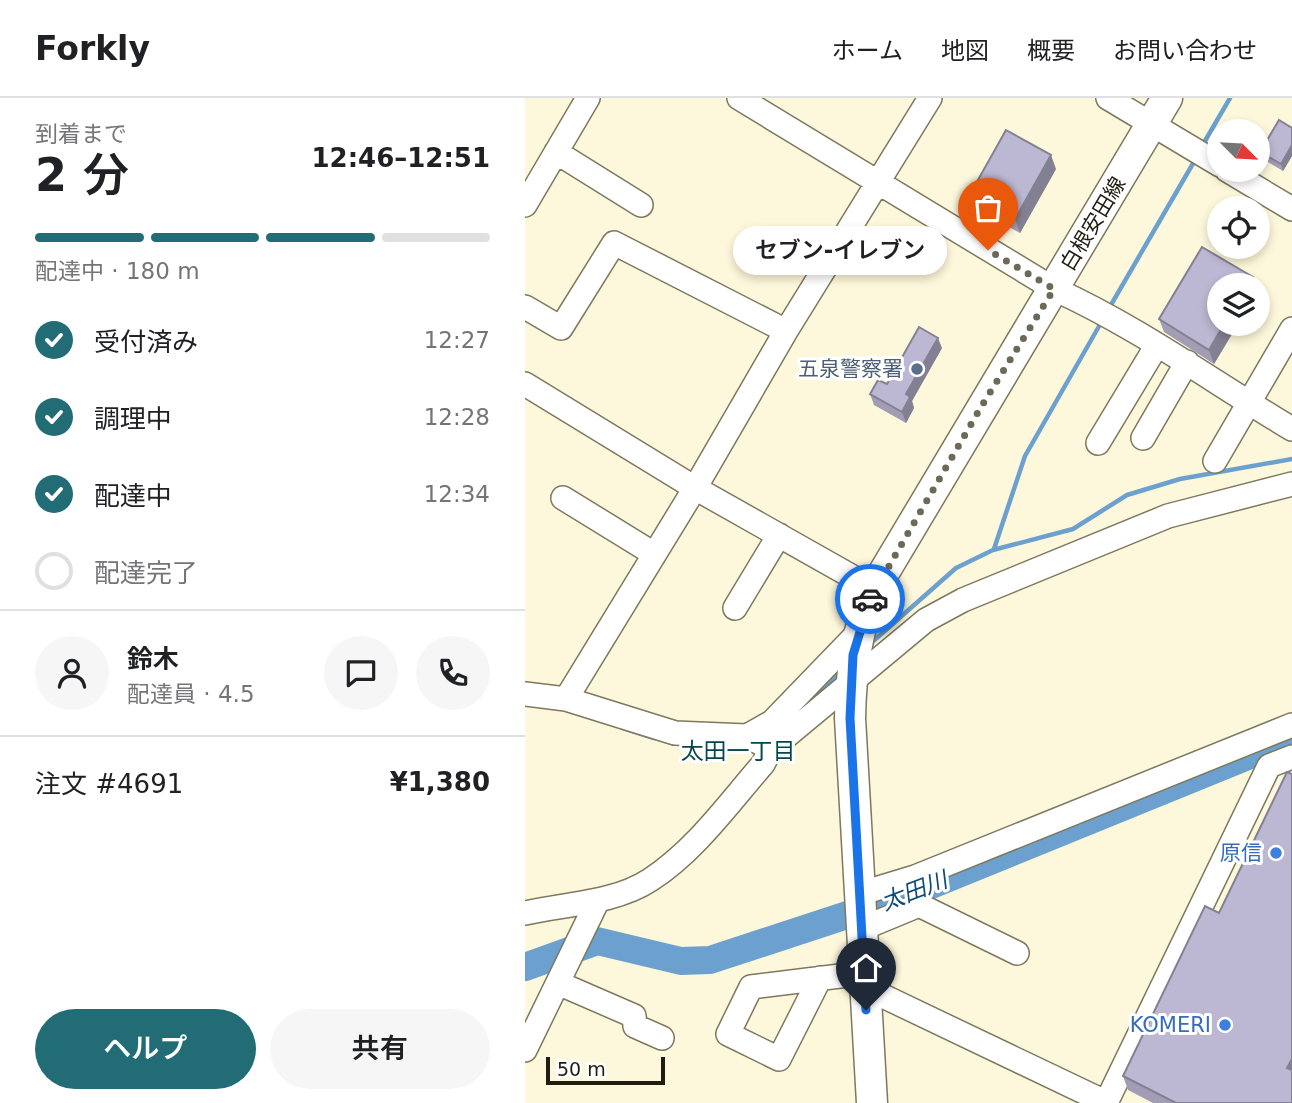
<!DOCTYPE html>
<html lang="ja">
<head>
<meta charset="utf-8">
<style>
	body { margin:0; font-family:"DejaVu Sans","Noto Sans JP",sans-serif; background:#f6f6f6; color:#202124; height:100vh; display:flex; flex-direction:column; font-size:26px; white-space:nowrap }
	* { box-sizing:border-box; margin:0 }
	p { font-size:23px; color:#757577 }
	.icon { flex:none; width:38px; height:38px; fill:none; stroke:currentColor; stroke-width:2; stroke-linecap:round; stroke-linejoin:round }
	.map { position:relative; flex:1; overflow:hidden }
	.drawer { display:flex; flex-direction:column; background:#fff; width:525px }
	.drawer>* { flex:none }
	.needle { width:46px; rotate:114deg }
	.tools { position:absolute; left:682px; top:21px; display:grid; gap:14px }
	.tools a { display:grid; place-items:center; width:63px; height:63px; border-radius:50%; background:#fff; box-shadow:0 4px 10px #0003; font-size:35px }
	.scale { position:absolute; left:21px; bottom:18px; width:119px; box-sizing:border-box; padding-left:7px; border:4px solid #1f1c12; border-top:0; font-size:19px; line-height:24px; white-space:nowrap; color:#1f1c12; -webkit-text-stroke:5px #fff; paint-order:stroke }
	.pin { position:absolute; display:grid; place-items:center; width:60px; height:60px; color:#fff; margin:-72px -30px; border-radius:50% 50% 50% 0; rotate:-45deg; box-shadow:0 0 7px #0007 }
	.pin .icon { rotate:45deg }
	.courier { position:absolute; display:grid; place-items:center; width:70px; height:70px; margin:-35px; border:5px solid #1a73e8; border-radius:50%; background:#fff; color:#222; box-shadow:0 2px 9px #0007 }
	.bubble { position:absolute; height:49px; border-radius:24px; background:#fff; box-shadow:0 4px 10px #0003; font-size:23px; font-weight:600; line-height:49px; text-align:center }
	.headline em { font-style:normal; font-weight:600 }
	.headline div { display:flex; flex-direction:column-reverse }
	.headline { display:flex; align-items:center; justify-content:space-between; height:119px; padding:0 35px }
	h1 { font-size:46px; font-weight:600; line-height:52px }
	.bar { display:grid; grid-template-columns:repeat(4,1fr); gap:10px 7px; align-content:center; height:84px; padding:0 35px }
	.bar i { height:9px; border-radius:5px; background:#e0e0e0 }
	.bar .on { background:#226c75 }
	.bar p { grid-column:span 4 }
	.line { display:flex; align-items:center; gap:18px; padding:0 35px; border-top:2px solid #e0e0e0 }
	.line div { flex:1 }
	.round { display:grid; place-items:center; flex:none; width:74px; height:74px; border-radius:37px; background:#f6f6f6 }
	ol { padding:0 35px; list-style:none }
	li { display:flex; align-items:center; gap:21px; height:77px }
	li p { margin-inline-start:auto }
	li .icon { padding:7px; border-radius:50%; background:#226c75; color:#fff; stroke-width:4 }
	li:last-child { color:#757577 }
	li i { width:38px; height:38px; border:4px solid #e0e0e0; border-radius:50% }
	.action { display:flex; gap:14px; margin-top:auto; padding:14px 35px }
	.action a { flex:1; height:80px; border-radius:42px; background:#226c75; color:#fff; font-size:28px; font-weight:600; line-height:80px; text-align:center }
	.action a+a { background:#f6f6f6; color:#202124 }
	header { display:flex; align-items:center; gap:42px; box-sizing:border-box; height:98px; padding:0 35px; background:#fff; border-bottom:2px solid #e0e0e0 }
	header strong { font-size:33px }
	nav { display:flex; gap:38px; margin-inline-start:auto; font-size:24px }
	main { display:flex; flex:1; min-height:0 }
	.map>svg:first-child { display:block }
	.lines { fill:none; stroke-linecap:round; stroke-linejoin:round }
	.stream { stroke:#6ca1cf; stroke-width:4.5 }
	.river { stroke:#6ca1cf; stroke-width:28 }
	.minor-casing { stroke:#7d785e; stroke-width:26 }
	.major-casing { stroke:#7d785e; stroke-width:33 }
	.minor { stroke:#fff; stroke-width:23 }
	.major { stroke:#fff; stroke-width:30 }
	.wall { fill:#a29db5 }
	.shaded-wall { fill:#848093 }
	.building { fill:#bcb7d2; stroke:#848093; stroke-width:2 }
	.done { stroke:#6d6958; stroke-width:7; stroke-dasharray:0 12.6 }
	.route { stroke:#1a73e8; stroke-width:9 }
	.service-dot { fill:#5c6f8a; stroke:#fff; stroke-width:2.5 }
	.shop-dot { fill:#3f7fe0; stroke:#fff; stroke-width:2.5 }
	.labels { text-anchor:middle; stroke-width:6; stroke-linejoin:round; paint-order:stroke }
	.street-label { font-size:21px; fill:#1f1c12; stroke:#fff }
	.service-label { font-size:21px; fill:#4e5e75; stroke:#fff; text-anchor:end }
	.shop-label { font-size:21px; fill:#366cbe; stroke:#fff; text-anchor:end }
	.neighbourhood-label { font-size:23px; fill:#04464d; stroke:#fff }
	.water-label { font-size:23px; font-style:italic; fill:#0e4c77; stroke:#fff }
</style>
</head>
<body>
<header>
<strong>Forkly</strong>
<nav><a>ホーム</a><a>地図</a><a>概要</a><a>お問い合わせ</a></nav>
</header>
<main>
<section class="drawer">
<div class="headline"><div><h1>2 分</h1><p>到着まで</p></div><em>12:46–12:51</em></div>
<div class="bar"><i class="on"></i><i class="on"></i><i class="on"></i><i></i><p>配達中 · 180 m</p></div>
<ol>
<li><svg class="icon" aria-label="check" viewBox="0 0 24 24"><path d="M5 12l5 5 9-10"/></svg>受付済み<p>12:27</p></li>
<li><svg class="icon" aria-label="check" viewBox="0 0 24 24"><path d="M5 12l5 5 9-10"/></svg>調理中<p>12:28</p></li>
<li><svg class="icon" aria-label="check" viewBox="0 0 24 24"><path d="M5 12l5 5 9-10"/></svg>配達中<p>12:34</p></li>
<li><i></i>配達完了</li>
</ol>
<div class="line" style="height:126px"><a class="round"><svg class="icon" aria-label="person" viewBox="0 0 24 24"><circle cx="12" cy="8" r="4"/><path d="M4 21q1-7 8-7t8 7"/></svg></a><div><b>鈴木</b><p>配達員 · 4.5</p></div><a class="round"><svg class="icon" aria-label="chat" viewBox="0 0 24 24"><path d="M4 5h16v11H9l-5 4z"/></svg></a><a class="round"><svg class="icon" aria-label="phone" viewBox="0 0 24 24"><path d="M5 4h4l2 5-3 2q2 4 5 5l2-3 5 2v4C11 20 4 13 5 4z"/></svg></a></div>
<div class="line" style="height:91px"><div>注文 #4691</div><b>¥1,380</b></div>
<div class="action"><a>ヘルプ</a><a>共有</a></div>
</section>
<div class="map">
<svg width="767" height="1005" viewBox="0 0 767 1005">
	<rect width="100%" height="100%" fill="#fdf8db"/>
	<g class="lines">
		<path class="stream" d="M 677,48 L 705,0
			M 583,212 L 670,62
			M 469,451 L 500,358 L 577,223
			M 345,546 L 431,470 L 468,452 L 548,431 L 602,397 L 655,381 L 767,361
			M 274,614 L 317,571
			M 98,630 L 129,640"/>
		<path class="river" d="M 0,869 L 72,843 L 156,863 L 185,862 L 374,800 L 767,640"/>
		<defs>
			<path id="minor" d="M 214,0 L 529,191 C 613,229 688,284 767,331
				M 583,0 L 695,67
				M 31,54 L 116,107
				M 702,72 L 767,111
				M 0,107 L 63,0
				M 0,209 L 36,230 L 89,145 L 261,233
				M 0,286 L 170,390 L 349,491
				M 618,340 L 662,264
				M 573,345 L 632,247
				M 690,363 L 767,231
				M 38,400 L 129,456
				M 210,510 L 254,437
				M 0,596 L 41,601 L 150,635 L 222,638 L 246,651
				M 41,601 L 170,390 L 261,233 L 405,0
				M 222,638 L 247,624 L 332,536
				M 334,796 L 390,779 L 767,627
				M 0,815 C 40,806 90,805 125,782 C 170,753 204,705 238,666 L 246,651 L 401,522 L 438,502 L 643,418 L 767,386
				M 336,831 L 394,807 L 492,855
				M 295,880 L 254,961 L 203,936 L 226,889 L 339,875
				M 33,885 L 109,918 L 110,928 L 137,940
				M 339,889 L 582,1005
				M 0,952 L 73,802
				M 581,1005 L 744,668 L 767,659"/>
			<path id="major" d="M 347,1005 L 325,620 C 326,573 331,534 349,491 L 642,0"/>
		</defs>
		<use href="#minor" class="minor-casing"/>
		<use href="#major" class="major-casing"/>
		<use href="#minor" class="minor"/>
		<use href="#major" class="major"/>
	</g>
	<path class="wall" d="M 767,30 L 767,58 L 758,73 L 738,61 L 735,54 Z
		M 531,71 L 495,135 L 450,110 L 445,96 Z
		M 677,149 L 728,179 L 731,187 L 695,187 L 695,226 L 713,226 L 689,266 L 639,234 L 634,221 Z
		M 417,250 L 387,303 L 389,310 L 381,325 L 349,307 L 345,296 Z
		M 694,815 L 767,1005 L 628,1005 L 603,992 L 598,978 Z"/>
	<path class="shaded-wall" d="M 767,47 L 767,58 L 758,73 L 756,66 Z
		M 526,57 L 531,71 L 495,135 L 490,121 Z
		M 728,179 L 731,187 L 723,187 Z
		M 699,226 L 713,226 L 689,266 L 684,252 Z
		M 413,240 L 417,250 L 387,303 L 389,310 L 381,325 L 377,314 L 381,296 Z
		M 767,961 L 767,983 L 762,970 Z"/>
	<path class="building" d="M 754,22 L 767,30 L 767,47 L 756,66 L 735,54 Z
		M 481,32 L 526,57 L 490,121 L 445,96 Z
		M 677,149 L 728,179 L 723,187 L 695,187 L 695,226 L 699,226 L 684,252 L 634,221 Z
		M 394,229 L 413,240 L 381,296 L 385,299 L 377,314 L 345,296 L 353,282 L 362,286 Z
		M 762,674 L 767,676 L 767,961 L 762,970 L 767,972 L 767,1005 L 651,1005 L 598,978 L 680,808 L 694,815 Z"/>
	<g class="lines">
		<path class="done" d="M 345,501 L 456,309 L 529,191 L 463,152"/>
		<path class="route" d="M 341,912 L 325,620 L 328,557 L 345,501"/>
	</g>
	<circle class="service-dot" cx="392" cy="271" r="7"/>
	<g class="shop-dot">
		<circle cx="751" cy="755" r="7"/>
		<circle cx="700" cy="927" r="7"/>
	</g>
	<g class="labels">
		<g class="street-label">
			<text transform="translate(568 126) rotate(-59)" y="7">白根安田線</text>
		</g>
		<g class="service-label">
			<text x="378" y="278">五泉警察署</text>
		</g>
		<g class="shop-label">
			<text x="737" y="762">原信</text>
			<text x="686" y="934">KOMERI</text>
		</g>
		<g class="neighbourhood-label">
			<text x="213" y="661">太田一丁目</text>
		</g>
		<g class="water-label">
			<text transform="translate(389 793) rotate(-21)" y="8">太田川</text>
		</g>
	</g>
</svg>
<div class="tools">
<a><svg class="needle" viewBox="-14 -14 28 28"><path d="M0-13l5 13h-10z" fill="#e53935"/><path d="M0 13l5-13h-10z" fill="#757577"/></svg></a>
<a><svg class="icon" aria-label="locate" viewBox="0 0 24 24"><circle cx="12" cy="12" r="6"/><path d="M12 2v4M12 18v4M2 12h4M18 12h4"/></svg></a>
<a><svg class="icon" aria-label="layers" viewBox="0 0 24 24"><path d="M12 4l9 5-9 5-9-5zM3 14l9 5 9-5"/></svg></a>
</div>
<div class="scale">50 m</div>
<div class="pin" style="left:463px;top:152px;background:#ea580c"><svg class="icon" aria-label="bag" viewBox="0 0 24 24"><path d="M5 8h14l-1 12H6zM9 8a3 3 0 0 1 6 0"/></svg></div>
<div class="pin" style="left:341px;top:912px;background:#1f2937"><svg class="icon" aria-label="home" viewBox="0 0 24 24"><path d="M3 11l9-7 9 7M6 9v11h12V9"/></svg></div>
<div class="courier" style="left:345px;top:501px"><svg class="icon" aria-label="car" viewBox="0 0 24 24"><path d="M5 17H2v-5l4-1 3-4h7l3 4 3 1v5h-3M9 17h6M6 11h13"/><circle cx="7" cy="17" r="2"/><circle cx="17" cy="17" r="2"/></svg></div>
<div class="bubble" style="left:208px;top:128px;width:214px">セブン-イレブン</div>
</div>
</main>
</body>
</html>
